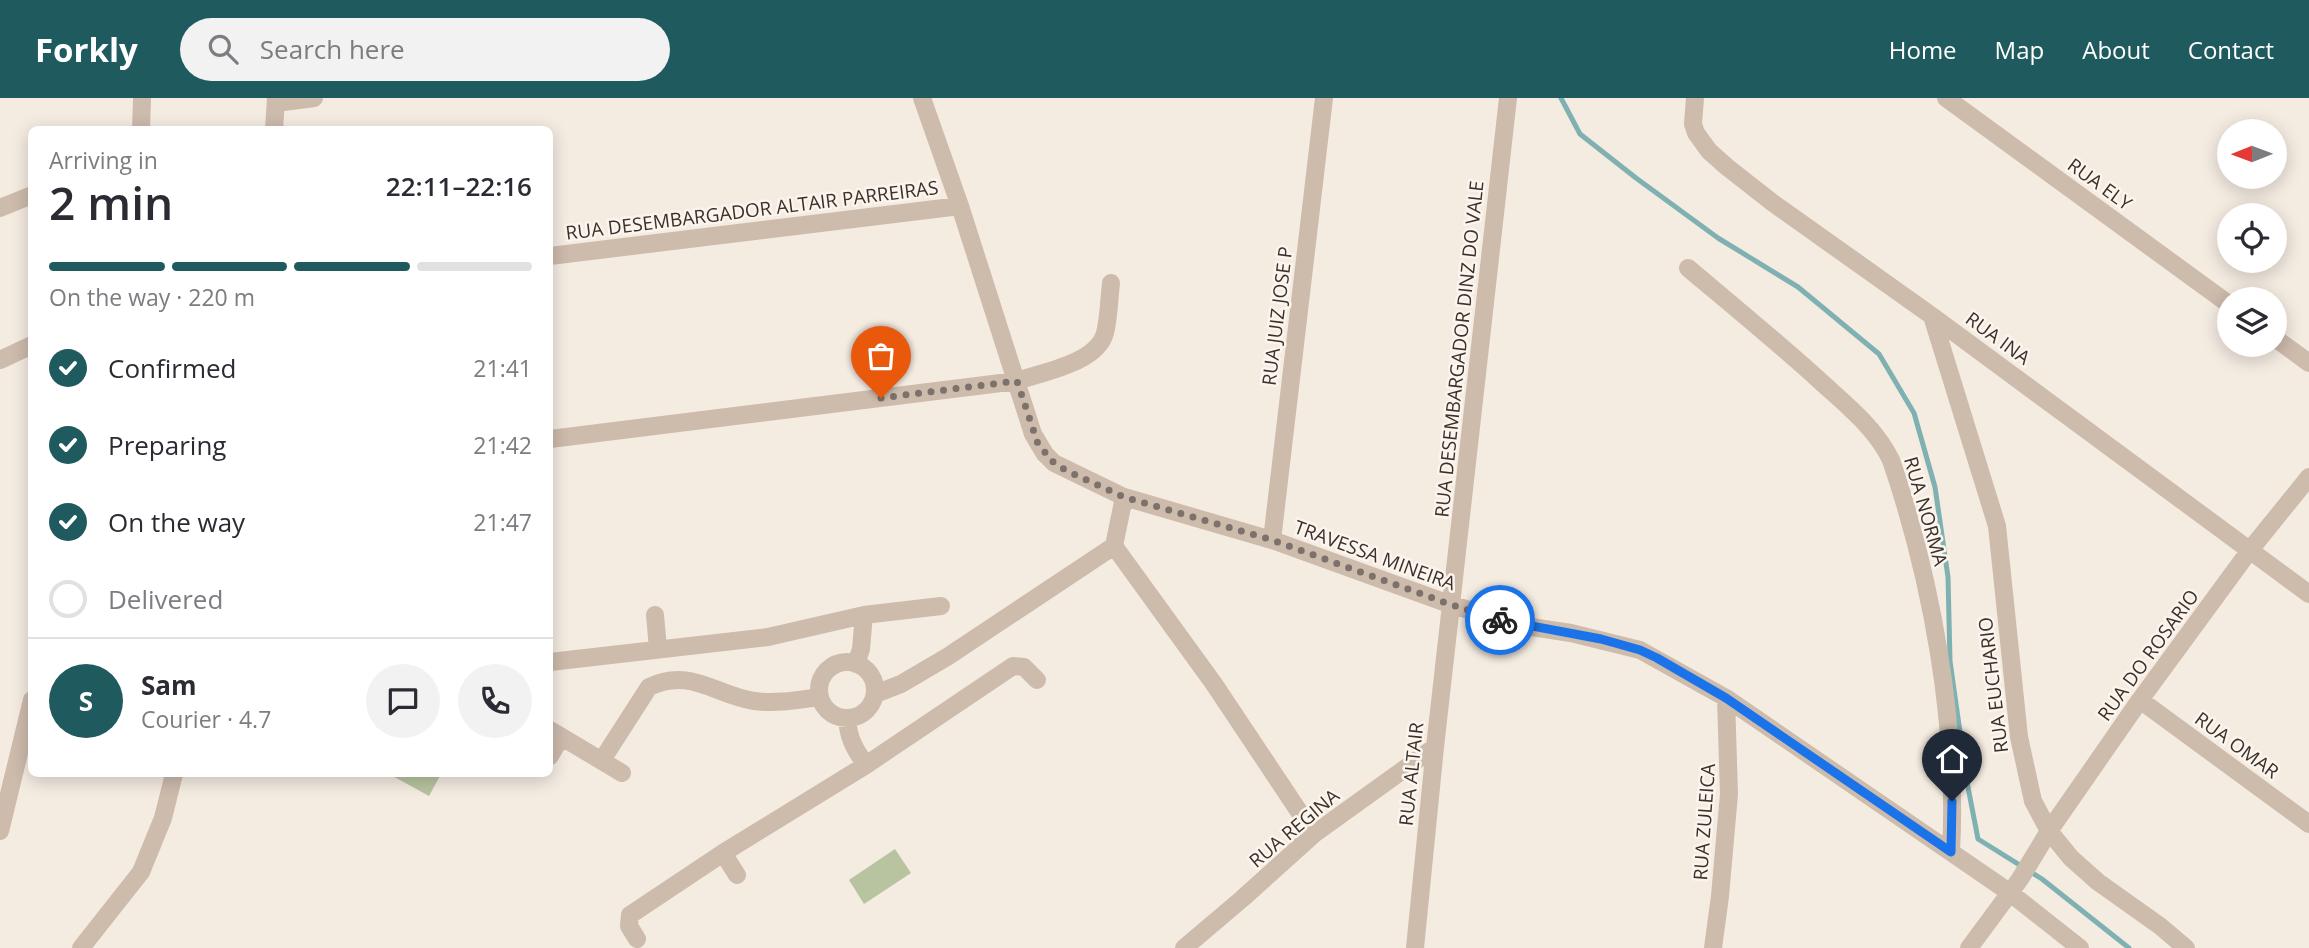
<!DOCTYPE html>
<html lang="en">
<head>
<meta charset="utf-8">
<style>
	body { margin:0; font-family:"Open Sans",sans-serif; background:#f2f2f3; color:#2b2b33; height:100vh; display:flex; flex-direction:column; font-size:26px; white-space:nowrap }
	* { box-sizing:border-box; margin:0 }
	p { font-size:23px; color:#7c7c81 }
	.icon { flex:none; width:38px; height:38px; fill:none; stroke:currentColor; stroke-width:2; stroke-linecap:round; stroke-linejoin:round }
	.map { position:relative; flex:1; overflow:hidden }
	.panel { position:absolute; left:28px; top:28px; width:525px; height:651px; display:flex; flex-direction:column; background:#fff; border-radius:10px; box-shadow:0 4px 18px #0003 }
	.panel>* { flex:none }
	.needle { width:46px; rotate:269deg }
	.buttons { position:absolute; left:2217px; top:21px; display:grid; gap:14px }
	.buttons a { display:grid; place-items:center; width:70px; height:70px; border-radius:50%; background:#fff; box-shadow:0 4px 18px #0003; font-size:35px }
	.pin { position:absolute; display:grid; place-items:center; width:60px; height:60px; color:#fff; margin:-72px -30px; border-radius:50% 50% 50% 0; rotate:-45deg; box-shadow:0 0 7px #0007 }
	.pin .icon { rotate:45deg }
	.courier { position:absolute; display:grid; place-items:center; width:70px; height:70px; margin:-35px; border:5px solid #1a73e8; border-radius:50%; background:#fff; color:#222; box-shadow:0 2px 9px #0007 }
	.summary em { font-style:normal; font-weight:600 }
	.summary div { display:flex; flex-direction:column-reverse }
	.summary { display:flex; align-items:center; justify-content:space-between; height:119px; padding:0 21px }
	h1 { font-size:46px; font-weight:600; line-height:52px }
	.bar { display:grid; grid-template-columns:repeat(4,1fr); gap:10px 7px; align-content:center; height:84px; padding:0 21px }
	.bar i { height:9px; border-radius:5px; background:#e1e1e2 }
	.bar .active { background:#1f5a5e }
	.bar p { grid-column:span 4 }
	.line { display:flex; align-items:center; gap:18px; padding:0 21px; border-top:2px solid #e1e1e2 }
	.line div { flex:1 }
	.round { display:grid; place-items:center; flex:none; width:74px; height:74px; border-radius:37px; background:#f2f2f3 }
	ol { padding:0 21px; list-style:none }
	li { display:flex; align-items:center; gap:21px; height:77px }
	li p { margin-inline-start:auto }
	li .icon { padding:7px; border-radius:50%; background:#1f5a5e; color:#fff; stroke-width:4 }
	li:last-child { color:#7c7c81 }
	li i { width:38px; height:38px; border:4px solid #e1e1e2; border-radius:50% }
	header { display:flex; align-items:center; gap:42px; box-sizing:border-box; height:98px; padding:0 35px; background:#1f5a5e; color:#fff }
	header strong { font-size:33px }
	nav { display:flex; gap:38px; margin-inline-start:auto; font-size:24px }
	.search { width:490px; height:63px; background:#f2f2f3; display:flex; align-items:center; gap:18px; box-sizing:border-box; padding:0 24px; border-radius:38px; color:#7c7c81; font-size:26px }
	.map>svg:first-child { display:block }
	.pitch { fill:#b8c4a0 }
	.lines { fill:none; stroke-linecap:round; stroke-linejoin:round }
	.stream { stroke:#7fb0b2; stroke-width:5 }
	.minor { stroke:#cdbbac; stroke-width:18 }
	.done { stroke:#7c716b; stroke-width:7; stroke-dasharray:0 12.6 }
	.route { stroke:#1a73e8; stroke-width:9 }
	.labels { text-anchor:middle; stroke-width:5; stroke-linejoin:round; paint-order:stroke }
	.street-label { font-size:19px; fill:#3b302b; stroke:#fbf5ee }
</style>
</head>
<body>
<header>
<strong>Forkly</strong>
<div class="search"><svg class="icon" aria-label="search" viewBox="0 0 24 24"><circle cx="10" cy="10" r="6"/><path d="M15 15l6 6"/></svg>Search here</div>
<nav><a>Home</a><a>Map</a><a>About</a><a>Contact</a></nav>
</header>
<div class="map">
<svg width="2309" height="850" viewBox="0 0 2309 850">
	<rect width="100%" height="100%" fill="#f4ebe1"/>
	<path class="pitch" d="M 389,676 L 441,676 L 429,698 Z
		M 895,751 L 911,775 L 864,806 L 849,782 Z"/>
	<g class="lines">
		<path class="stream" d="M 1561,0 L 1580,36 L 1636,80 L 1718,140 L 1798,189 L 1879,256 L 1914,315 L 1935,389 L 1948,479 L 1950,563 L 1967,684 L 1978,741 L 2042,781 L 2129,850"/>
		<path class="minor" d="M 922,0 L 960,108 L 1033,336 L 1045,356 L 1054,365 L 1124,399 L 1272,442 L 1452,507 L 1524,528 L 1571,535 L 1640,552 L 1726,600 L 2009,794 L 2080,850
			M 1695,0 L 1693,26 L 1696,35 L 1709,53 L 1727,69 L 1773,105 L 1932,218 L 2309,496
			M 1946,0 L 2230,207
			M 276,5 L 314,0
			M 141,32 L 142,0
			M 274,32 L 276,0
			M 0,110 L 32,97
			M 550,158 L 960,108
			M 1688,170 C 1732,207 1776,243 1819,282 C 1845,306 1875,329 1891,362 C 1932,483 1958,626 1951,754
			M 1932,218 L 1997,428 L 2019,639 L 2033,703 L 2049,733 L 2071,760 L 2098,784 L 2160,828 L 2186,850
			M 2275,240 L 2309,265
			M 0,262 L 32,247
			M 550,341 L 1017,283 C 1043,274 1097,265 1105,235 C 1109,219 1109,201 1111,185
			M 1272,442 L 1324,0
			M 1114,448 L 1214,586 L 1314,736
			M 655,517 L 658,551
			M 550,564 L 768,539 L 864,517 L 941,508
			M819 592a28 28 0 1 1 56 0a28 28 0 1 1-56 0Z
			M 856,566 L 861,551 L 864,517
			M 875,596 L 901,586 L 947,559 L 1114,448 L 1124,399
			M 2140,602 L 2309,726
			M 847,620 C 848,640 855,652 866,667
			M 550,632 L 622,675
			M 550,658 L 561,639
			M 602,662 L 649,589 C 690,569 715,597 754,603 C 776,606 798,602 820,599
			M 0,733 L 32,602
			M 723,755 L 737,777
			M 637,841 L 629,828 L 630,817 L 723,755 L 866,667 L 1013,568 L 1024,569 L 1037,582
			M 81,850 L 141,774 L 163,720 L 174,676
			M 1184,850 L 1243,800 L 1314,736 L 1435,649
			M 1415,850 L 1435,649 L 1508,0
			M 1713,850 L 1720,798 L 1729,696 L 1726,600
			M 1969,850 L 2020,781 L 2049,733 L 2140,602 L 2250,452 L 2309,379"/>
	</g>
	<g class="lines">
		<path class="done" d="M 881,300 L 1017,283 L 1038,346 L 1054,365 L 1067,373 L 1124,399 L 1272,442 L 1452,507 L 1500,522"/>
		<path class="route" d="M 1500,522 L 1601,541 L 1640,552 L 1657,560 L 1726,600 L 1951,754 L 1952,703"/>
	</g>
	<g class="labels">
		<g class="street-label">
			<text transform="translate(2100 86) rotate(36)" y="7">RUA ELY</text>
			<text transform="translate(752 112) rotate(-7)" y="7">RUA DESEMBARGADOR ALTAIR PARREIRAS</text>
			<text transform="translate(1277 218) rotate(-83)" y="7">RUA JUIZ JOSE P</text>
			<text transform="translate(1998 240) rotate(36)" y="7">RUA INA</text>
			<text transform="translate(1459 251) rotate(-84)" y="7">RUA DESEMBARGADOR DINZ DO VALE</text>
			<text transform="translate(1926 413) rotate(74)" y="7">RUA NORMA</text>
			<text transform="translate(1375 457) rotate(20)" y="7">TRAVESSA MINEIRA</text>
			<text transform="translate(2148 557) rotate(-54)" y="7">RUA DO ROSARIO</text>
			<text transform="translate(1993 587) rotate(-97)" y="7">RUA EUCHARIO</text>
			<text transform="translate(2237 647) rotate(36)" y="7">RUA OMAR</text>
			<text transform="translate(1411 676) rotate(-84)" y="7">RUA ALTAIR</text>
			<text transform="translate(1704 724) rotate(-86)" y="7">RUA ZULEICA</text>
			<text transform="translate(1294 730) rotate(-40)" y="7">RUA REGINA</text>
		</g>
	</g>
</svg>
<div class="buttons">
<a><svg class="needle" viewBox="-14 -14 28 28"><path d="M0-13l5 13h-10z" fill="#e53935"/><path d="M0 13l5-13h-10z" fill="#7c7c81"/></svg></a>
<a><svg class="icon" aria-label="locate" viewBox="0 0 24 24"><circle cx="12" cy="12" r="6"/><path d="M12 2v4M12 18v4M2 12h4M18 12h4"/></svg></a>
<a><svg class="icon" aria-label="layers" viewBox="0 0 24 24"><path d="M12 4l9 5-9 5-9-5zM3 14l9 5 9-5"/></svg></a>
</div>
<div class="pin" style="left:881px;top:300px;background:#ea580c"><svg class="icon" aria-label="bag" viewBox="0 0 24 24"><path d="M5 8h14l-1 12H6zM9 8a3 3 0 0 1 6 0"/></svg></div>
<div class="pin" style="left:1952px;top:703px;background:#1f2937"><svg class="icon" aria-label="home" viewBox="0 0 24 24"><path d="M3 11l9-7 9 7M6 9v11h12V9"/></svg></div>
<div class="courier" style="left:1500px;top:522px"><svg class="icon" aria-label="bike" viewBox="0 0 24 24"><circle cx="6" cy="16" r="4"/><circle cx="18" cy="16" r="4"/><path d="M6 16l4-8h5l3 8M10 8l3 8H6M13 5h3"/></svg></div>
<section class="panel">
<div class="summary"><div><h1>2 min</h1><p>Arriving in</p></div><em>22:11–22:16</em></div>
<div class="bar"><i class="active"></i><i class="active"></i><i class="active"></i><i></i><p>On the way · 220 m</p></div>
<ol>
<li><svg class="icon" aria-label="check" viewBox="0 0 24 24"><path d="M5 12l5 5 9-10"/></svg>Confirmed<p>21:41</p></li>
<li><svg class="icon" aria-label="check" viewBox="0 0 24 24"><path d="M5 12l5 5 9-10"/></svg>Preparing<p>21:42</p></li>
<li><svg class="icon" aria-label="check" viewBox="0 0 24 24"><path d="M5 12l5 5 9-10"/></svg>On the way<p>21:47</p></li>
<li><i></i>Delivered</li>
</ol>
<div class="line" style="height:126px"><b class="round" style="background:#1f5a5e;color:#fff">S</b><div><b>Sam</b><p>Courier · 4.7</p></div><a class="round"><svg class="icon" aria-label="chat" viewBox="0 0 24 24"><path d="M4 5h16v11H9l-5 4z"/></svg></a><a class="round"><svg class="icon" aria-label="phone" viewBox="0 0 24 24"><path d="M5 4h4l2 5-3 2q2 4 5 5l2-3 5 2v4C11 20 4 13 5 4z"/></svg></a></div>
</section>
</div>
</body>
</html>
